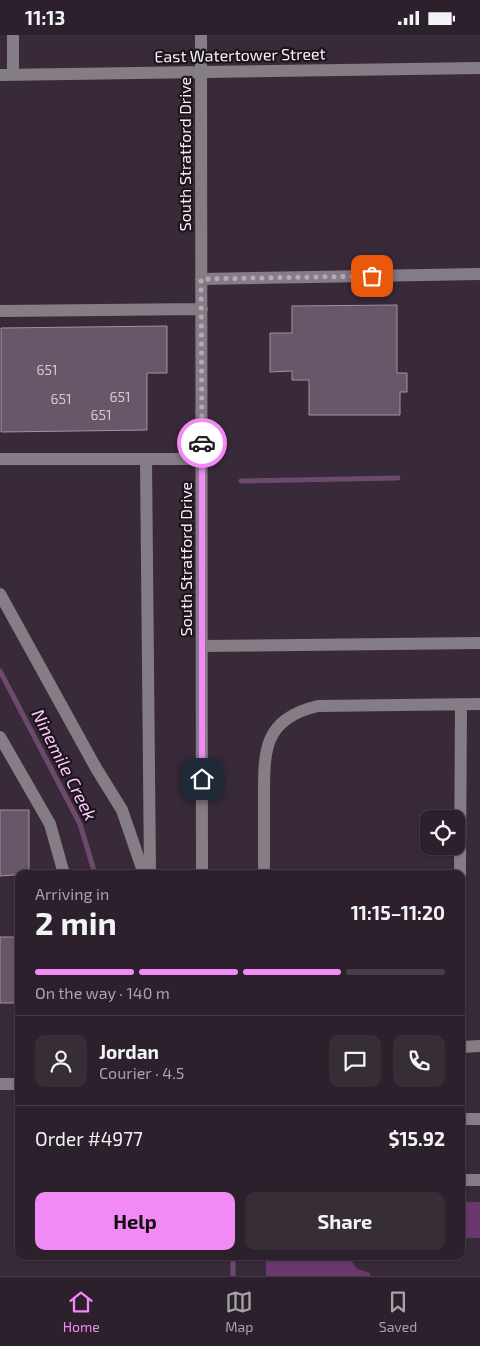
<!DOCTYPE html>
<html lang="en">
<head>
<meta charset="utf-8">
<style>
	body { margin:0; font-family:"Exo 2",sans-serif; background:#372d37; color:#f1f3f6; height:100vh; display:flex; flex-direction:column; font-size:19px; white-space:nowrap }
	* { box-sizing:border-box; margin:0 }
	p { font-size:16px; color:#a6a3a9 }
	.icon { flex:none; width:28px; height:28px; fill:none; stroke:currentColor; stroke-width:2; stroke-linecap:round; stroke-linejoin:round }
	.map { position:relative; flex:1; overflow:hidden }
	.sheet { position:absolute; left:15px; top:835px; width:450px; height:390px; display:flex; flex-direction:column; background:#2b202b; border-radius:10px; box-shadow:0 1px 4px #0004,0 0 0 1px #473e47 }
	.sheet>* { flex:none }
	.controls { position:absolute; left:420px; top:775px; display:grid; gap:10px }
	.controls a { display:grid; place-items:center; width:45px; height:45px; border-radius:10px; background:#2b202b; box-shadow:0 1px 4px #0004,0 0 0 1px #473e47; font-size:25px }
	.pin { position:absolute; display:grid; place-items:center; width:42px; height:42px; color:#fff; margin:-21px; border-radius:10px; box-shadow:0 2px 8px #0006 }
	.courier { position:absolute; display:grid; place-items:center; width:50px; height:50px; margin:-25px; border:4px solid #f18af4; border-radius:50%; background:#fff; color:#222; box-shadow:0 1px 6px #0007 }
	.head em { font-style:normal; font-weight:700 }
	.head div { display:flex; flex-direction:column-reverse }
	.head { display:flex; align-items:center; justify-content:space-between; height:85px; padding:0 20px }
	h1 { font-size:32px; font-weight:700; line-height:38px }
	.bar { display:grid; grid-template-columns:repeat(4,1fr); gap:8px 5px; align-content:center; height:60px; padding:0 20px }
	.bar i { height:6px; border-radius:4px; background:#473e47 }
	.bar .current { background:#f18af4 }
	.bar p { grid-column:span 4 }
	.line { display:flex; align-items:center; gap:12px; padding:0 20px; border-top:1px solid #473e47 }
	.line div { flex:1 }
	.round { display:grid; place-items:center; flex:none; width:52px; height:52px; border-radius:10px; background:#372d37 }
	.primary-button { display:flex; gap:10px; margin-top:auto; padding:10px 20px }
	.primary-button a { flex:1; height:58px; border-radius:10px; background:#f18af4; color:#111; font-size:20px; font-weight:700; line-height:58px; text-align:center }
	.primary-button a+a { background:#372d37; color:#f1f3f6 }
	.status { display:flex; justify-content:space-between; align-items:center; height:35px; padding:0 25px; background:#2b202b; direction:ltr }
	.status svg { height:14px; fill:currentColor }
	.tabs { display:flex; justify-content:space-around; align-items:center; height:70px; border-top:1px solid #473e47; background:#2b202b; font-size:14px; color:#a6a3a9 }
	.tabs a { display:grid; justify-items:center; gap:2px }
	.tabs .current { color:#f18af4 }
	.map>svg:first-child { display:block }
	.green { fill:#6a386c }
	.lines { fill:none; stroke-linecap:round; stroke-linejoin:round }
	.stream { stroke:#6c4a6e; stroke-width:5 }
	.building { fill:#685768; stroke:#a491a4 }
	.minor { stroke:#857d85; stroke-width:12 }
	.done { stroke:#b5a9b5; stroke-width:5; stroke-dasharray:0 9 }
	.route { stroke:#f18af4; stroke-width:6 }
	.labels { text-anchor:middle; stroke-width:4.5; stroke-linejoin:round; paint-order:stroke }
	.number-label { font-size:14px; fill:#d4c8d4 }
	.street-label { font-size:16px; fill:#f8eef8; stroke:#1c151c }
	.water-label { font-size:18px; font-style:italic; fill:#fecafe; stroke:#1c151c }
</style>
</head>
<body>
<div class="status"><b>11:13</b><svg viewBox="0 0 49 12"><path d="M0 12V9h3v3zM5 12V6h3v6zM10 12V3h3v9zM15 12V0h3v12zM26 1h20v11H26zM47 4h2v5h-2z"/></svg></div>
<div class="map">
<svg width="480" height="1241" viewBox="0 0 480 1241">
	<rect width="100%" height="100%" fill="#392a39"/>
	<path class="green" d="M 461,1167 L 480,1167 L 480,1203 L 461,1203 Z
		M 266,1221 L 349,1221 L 357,1234 L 370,1238 L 370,1241 L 266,1241 Z"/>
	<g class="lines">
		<path class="stream" d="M 241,446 L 398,443
			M 0,636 L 80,789 L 95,839
			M 230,1221 L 233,1226 L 233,1241"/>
	</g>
	<path class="building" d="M 397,270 L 397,338 L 407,338 L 407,357 L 400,357 L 400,380 L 309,380 L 309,345 L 292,345 L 292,336 L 270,337 L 270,298 L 292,298 L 292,271 Z
		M 167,291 L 167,338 L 147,338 L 147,395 L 1,397 L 1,293 Z
		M 0,775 L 29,775 L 29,839 L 0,841 Z
		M 0,902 L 19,902 L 19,968 L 0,968 Z"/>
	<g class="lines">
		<path class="minor" d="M 201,0 L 202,839
			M 0,40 L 480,33
			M 13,40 L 13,0
			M 201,244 L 480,239
			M 0,276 L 202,274
			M 0,424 L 202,424
			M 146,424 L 150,839
			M 0,559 L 96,733 L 122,775 L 144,839
			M 202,611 L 480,608
			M 0,702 L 50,789 L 64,839
			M 264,839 C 264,814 264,790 264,766 C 264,717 262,684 318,671 L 480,669
			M 460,839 L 461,669
			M 461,1012 L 480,1011
			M 0,1049 L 19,1049
			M 461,1084 L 480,1084
			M 461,1145 L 480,1145"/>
	</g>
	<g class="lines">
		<path class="done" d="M 202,408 L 201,244 L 372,241"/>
		<path class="route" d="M 202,744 L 202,408"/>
	</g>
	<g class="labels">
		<g class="number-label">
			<text x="47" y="340">651</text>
			<text x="120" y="367">651</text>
			<text x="61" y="369">651</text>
			<text x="101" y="385">651</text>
		</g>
		<g class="street-label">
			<text transform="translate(240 20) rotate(-1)" y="6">East Watertower Street</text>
			<text transform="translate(185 119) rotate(-90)" y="6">South Stratford Drive</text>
			<text transform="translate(186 524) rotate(-90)" y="6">South Stratford Drive</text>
		</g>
		<g class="water-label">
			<text transform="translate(64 730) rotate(63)" y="6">Ninemile Creek</text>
		</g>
	</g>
</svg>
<div class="controls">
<a><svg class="icon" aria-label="locate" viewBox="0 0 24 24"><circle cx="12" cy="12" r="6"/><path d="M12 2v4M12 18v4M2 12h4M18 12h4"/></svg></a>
</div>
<div class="pin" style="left:372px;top:241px;background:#ea580c"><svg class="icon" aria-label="bag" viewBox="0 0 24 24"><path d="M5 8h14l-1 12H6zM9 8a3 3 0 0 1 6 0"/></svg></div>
<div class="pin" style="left:202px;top:744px;background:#1f2937"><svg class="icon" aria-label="home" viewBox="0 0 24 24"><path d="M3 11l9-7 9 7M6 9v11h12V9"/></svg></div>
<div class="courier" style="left:202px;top:408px"><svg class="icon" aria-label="car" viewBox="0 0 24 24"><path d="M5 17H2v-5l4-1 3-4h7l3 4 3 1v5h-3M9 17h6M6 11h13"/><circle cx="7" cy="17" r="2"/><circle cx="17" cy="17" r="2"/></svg></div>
<section class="sheet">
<div class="head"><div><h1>2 min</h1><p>Arriving in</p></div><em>11:15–11:20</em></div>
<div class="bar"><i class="current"></i><i class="current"></i><i class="current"></i><i></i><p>On the way · 140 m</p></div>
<div class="line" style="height:90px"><a class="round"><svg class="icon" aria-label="person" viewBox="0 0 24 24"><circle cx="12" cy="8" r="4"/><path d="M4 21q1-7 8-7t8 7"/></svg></a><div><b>Jordan</b><p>Courier · 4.5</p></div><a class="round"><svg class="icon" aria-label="chat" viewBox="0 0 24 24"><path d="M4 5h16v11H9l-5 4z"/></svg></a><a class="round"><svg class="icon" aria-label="phone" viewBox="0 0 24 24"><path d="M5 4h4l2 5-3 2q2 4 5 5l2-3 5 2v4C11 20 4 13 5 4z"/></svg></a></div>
<div class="line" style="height:65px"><div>Order #4977</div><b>$15.92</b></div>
<div class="primary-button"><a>Help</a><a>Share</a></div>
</section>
</div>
<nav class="tabs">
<a class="current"><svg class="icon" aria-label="home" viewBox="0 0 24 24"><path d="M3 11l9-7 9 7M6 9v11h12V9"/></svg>Home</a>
<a><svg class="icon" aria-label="map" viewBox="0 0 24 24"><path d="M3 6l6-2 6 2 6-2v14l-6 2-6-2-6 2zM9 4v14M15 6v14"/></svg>Map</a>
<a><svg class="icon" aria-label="saved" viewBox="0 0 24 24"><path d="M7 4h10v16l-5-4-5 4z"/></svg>Saved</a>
</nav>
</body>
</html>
